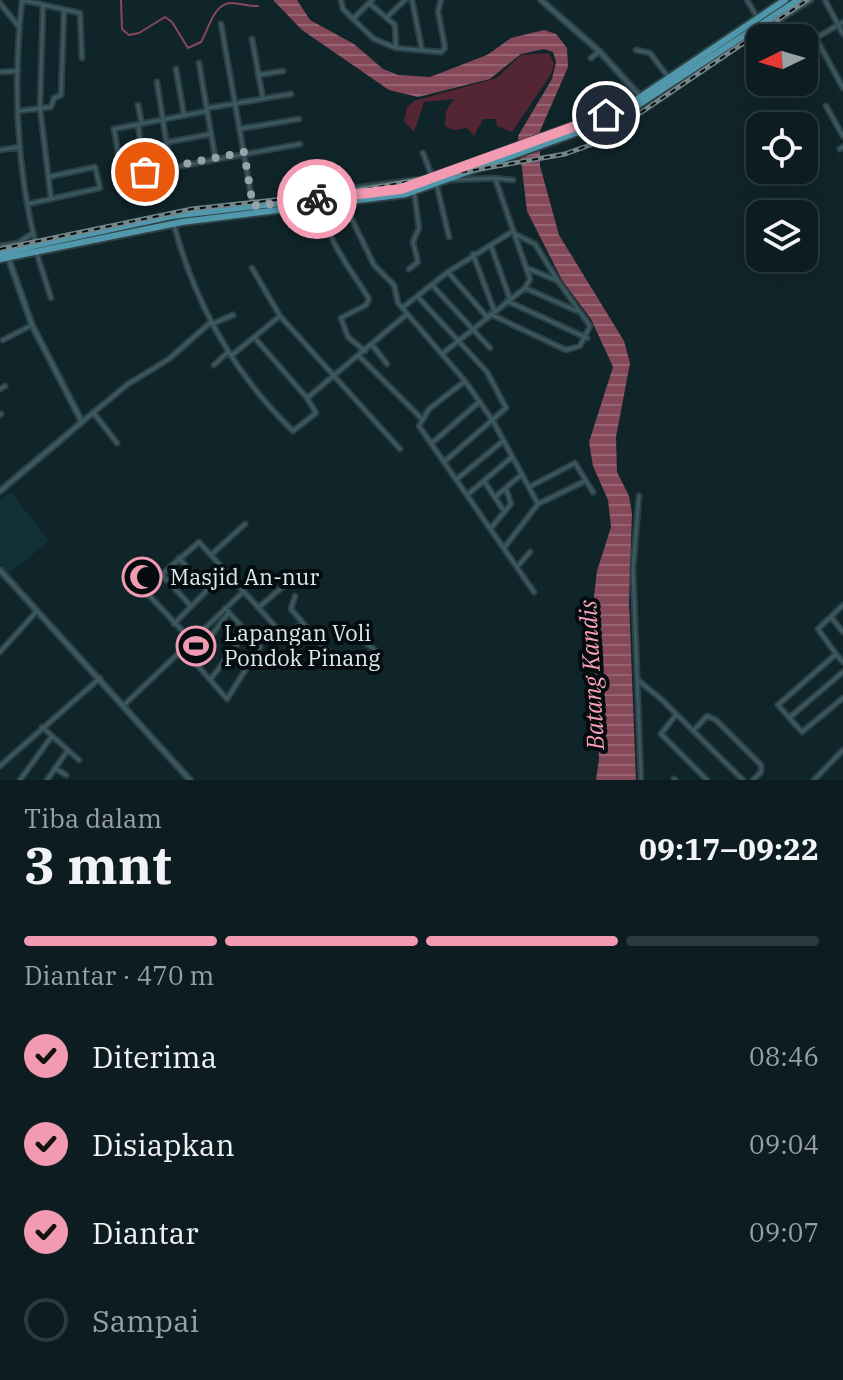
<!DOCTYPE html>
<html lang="id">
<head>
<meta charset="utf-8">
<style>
	body { margin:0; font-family:"IBM Plex Serif",serif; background:#1a292d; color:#f1f3f6; height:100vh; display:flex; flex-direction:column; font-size:30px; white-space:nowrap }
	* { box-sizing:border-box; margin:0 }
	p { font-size:26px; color:#9aa1a5 }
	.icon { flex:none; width:44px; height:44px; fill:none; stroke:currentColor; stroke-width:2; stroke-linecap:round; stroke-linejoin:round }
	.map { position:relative; height:780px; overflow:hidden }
	.sheet { display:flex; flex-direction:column; background:#0c1c20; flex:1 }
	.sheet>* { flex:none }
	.needle { width:52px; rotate:265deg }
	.controls { position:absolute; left:746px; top:24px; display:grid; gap:16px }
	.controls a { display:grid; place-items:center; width:72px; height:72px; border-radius:16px; background:#0c1c20; box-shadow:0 4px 20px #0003,0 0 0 2px #2c3a3e; font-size:40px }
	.pin { position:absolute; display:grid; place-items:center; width:68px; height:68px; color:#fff; margin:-34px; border:4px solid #fff; border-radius:50%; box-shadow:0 2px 8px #0007 }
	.courier { position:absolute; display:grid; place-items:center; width:80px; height:80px; margin:-40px; border:6px solid #f19ab2; border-radius:50%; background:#fff; color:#222; box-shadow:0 2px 10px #0007 }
	.head em { font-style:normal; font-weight:700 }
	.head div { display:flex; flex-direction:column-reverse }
	.head { display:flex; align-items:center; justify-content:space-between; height:136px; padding:0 24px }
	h1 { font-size:52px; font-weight:700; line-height:60px }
	.bar { display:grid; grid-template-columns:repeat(4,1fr); gap:12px 8px; align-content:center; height:96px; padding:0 24px }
	.bar i { height:10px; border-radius:6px; background:#2c3a3e }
	.bar .active { background:#f19ab2 }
	.bar p { grid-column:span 4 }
	ol { padding:0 24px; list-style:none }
	li { display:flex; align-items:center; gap:24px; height:88px }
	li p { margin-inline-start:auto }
	li .icon { padding:8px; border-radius:50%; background:#f19ab2; color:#111; stroke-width:4 }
	li:last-child { color:#9aa1a5 }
	li i { width:44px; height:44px; border:4px solid #2c3a3e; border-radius:50% }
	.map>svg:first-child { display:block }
	.built { fill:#123038 }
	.green { fill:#542634 }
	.water { fill:url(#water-rules) }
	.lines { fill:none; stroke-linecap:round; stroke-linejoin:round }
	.stream { stroke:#85495a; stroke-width:2 }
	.minor-casing { stroke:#2d4145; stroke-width:7 }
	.tertiary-casing { stroke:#2d4145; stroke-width:8 }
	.trunk-casing { stroke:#2d4145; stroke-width:10 }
	.minor { stroke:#3a5861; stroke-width:3 }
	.tertiary { stroke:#3a5861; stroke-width:4 }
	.trunk { stroke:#5198ac; stroke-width:6 }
	.rail-casing { stroke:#74868a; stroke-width:5 }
	.rail { stroke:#050c0f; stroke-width:2; stroke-dasharray:6; stroke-linecap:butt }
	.done { stroke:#95a5a9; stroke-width:8; stroke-dasharray:0 14.4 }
	.route { stroke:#f19ab2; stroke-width:10 }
	.labels { text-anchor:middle; stroke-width:8; stroke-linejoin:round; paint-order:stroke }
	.poi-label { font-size:22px; fill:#ddeaed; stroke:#050c0f; text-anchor:start }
	.water-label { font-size:24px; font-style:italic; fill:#fda1ba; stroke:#050c0f }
</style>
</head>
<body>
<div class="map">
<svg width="843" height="780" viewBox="0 0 843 780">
	<defs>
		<pattern id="water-rules" width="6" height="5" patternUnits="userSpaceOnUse" patternTransform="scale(2)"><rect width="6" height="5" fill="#85495a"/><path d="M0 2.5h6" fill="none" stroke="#966372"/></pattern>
	</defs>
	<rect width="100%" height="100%" fill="#10252a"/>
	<path class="built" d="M 11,492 L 49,541 L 8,574 L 0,564 L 0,500 Z"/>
	<path class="green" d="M 549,53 L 554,64 L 551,74 L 512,132 L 497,126 L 496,119 L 483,119 L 474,136 L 467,128 L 453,130 L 445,126 L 446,111 L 454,99 L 424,102 L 414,132 L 404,121 L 407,107 L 414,101 L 497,78 L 521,55 Z"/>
	<path class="water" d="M 273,0 L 297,0 L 310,20 L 354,44 L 383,69 L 398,75 L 430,77 L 487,55 L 511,38 L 544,30 L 556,34 L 567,48 L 568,67 L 540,131 L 540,166 L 559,235 L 624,341 L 630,363 L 616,437 L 617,472 L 629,496 L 632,513 L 629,602 L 636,780 L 596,780 L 599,759 L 592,613 L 597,571 L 611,527 L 608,500 L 593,466 L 589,442 L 613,367 L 591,319 L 562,280 L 527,211 L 518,136 L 552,79 L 556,62 L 553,52 L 544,49 L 521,54 L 490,79 L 418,97 L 389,90 L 302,30 Z"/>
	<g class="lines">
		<path class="stream" d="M 121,0 L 122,29 L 129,35 L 139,33 L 165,17 L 172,22 L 188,48 L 201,42 C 209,29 213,3 232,3 C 241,3 249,7 258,6"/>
		<defs>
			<path id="minor" d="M 22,0 C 13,80 16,167 36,245
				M 22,0 L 80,13 L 82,58
				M 341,0 L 343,9 L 353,19
				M 372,0 L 353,19 L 374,39 L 396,48
				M 412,0 L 422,50
				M 747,0 L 757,17
				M 825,0 L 843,34
				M 0,3 L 19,27
				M 369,3 L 395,25 L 396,48 L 441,52 L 445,48 L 438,11 L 441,0
				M 43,5 L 40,108 L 51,199
				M 387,17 L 405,0
				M 843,22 L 816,38 L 843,88
				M 221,24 L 253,206
				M 252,39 L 263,99
				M 731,43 L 735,48 L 811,0
				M 636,50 L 650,53 L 669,78
				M 591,58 L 599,51
				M 199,63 L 215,157
				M 176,69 L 184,115
				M 0,72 L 18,71
				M 258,75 L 283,71
				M 157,82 L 170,166
				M 138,105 L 142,124
				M 826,106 L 843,136
				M 208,108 L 291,94
				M 18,111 L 51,107 L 54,98 L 61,95 L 64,10
				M 207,111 L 114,129 L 122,177 L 300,144
				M 138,125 L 145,172
				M 239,129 L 299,119
				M 168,142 L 211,134
				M 840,149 L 843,147
				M 0,150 L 20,147
				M 423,153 L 432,176
				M 495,178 L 513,180
				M 436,182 L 449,237
				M 331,191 L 422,179
				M 344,203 L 374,265 L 394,285 L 398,303 L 465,381 L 493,421 L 538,504 L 504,548
				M 28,204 L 100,188 L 95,167 L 48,177
				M 322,206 C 327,242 351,269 369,299 L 366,305 L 341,318 L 348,337 L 365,351
				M 174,225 C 195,303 234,374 293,431 L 316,413 L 307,398 L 407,314
				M 517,235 L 535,244 L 558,281
				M 0,246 L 18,243 L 33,233
				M 491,246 L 510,299
				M 36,251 L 51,298
				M 473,254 L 494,310
				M 252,268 L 280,316 L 400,449
				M 409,269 L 418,262 L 413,242 L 419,228 L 414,191
				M 448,272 L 487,317
				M 433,286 L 490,348
				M 525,288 L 577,311
				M 418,297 L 487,372 L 506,408 L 444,462
				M 507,301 L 587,338
				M 402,308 L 448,272 L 513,231
				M 490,314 L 566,350 L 580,346 L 590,326 L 558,281 L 527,268
				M 212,324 L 233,315
				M 254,337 L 307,398
				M 3,340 L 32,325
				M 373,346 L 387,364
				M 442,354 L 525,288 L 530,279 L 495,178 L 452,180
				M 231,356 L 280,316
				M 360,357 L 422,419
				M 214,365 L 228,352
				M 465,381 L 429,409 L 419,426 L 534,592
				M 0,389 L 5,386
				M 93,412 L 117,443
				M 0,415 L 1,414
				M 82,422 L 128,384 L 169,359 L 211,322
				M 431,444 L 479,402
				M 457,479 L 503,441
				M 484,481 L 504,511
				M 529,487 L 575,463 L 593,492
				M 467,495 L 512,457
				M 639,496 L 633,569 L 641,780
				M 495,497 L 521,475
				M 538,504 L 585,481
				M 491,528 L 511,504 L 506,489
				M 211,555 L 245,524
				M 179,558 L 207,590
				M 517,567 L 530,552
				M 161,574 L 191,606
				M 295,596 L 291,609 L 303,623
				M 258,608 L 300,572
				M 831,617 L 843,632
				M 174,624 L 225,572
				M 192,641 L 144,590 L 199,542 L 284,636 L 303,623 L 340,664
				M 366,643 L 376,651
				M 184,650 L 227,699 L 260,647 L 225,608
				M 0,652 L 37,611
				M 836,654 L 818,629 L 843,605
				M 193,660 L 229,612
				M 843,662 L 836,654 L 778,705 L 802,732 L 843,698
				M 210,680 L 246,632
				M 638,680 L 661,699 L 743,780
				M 124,705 L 243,592
				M 676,715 L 661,734 L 707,780
				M 789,718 L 843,672
				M 42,727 L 79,760
				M 694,730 L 707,716 L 716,720 L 761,765 L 761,772 L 753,780
				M 0,766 L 100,678
				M 55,768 L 66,775
				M 674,779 L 675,780
				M 20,780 L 52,736
				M 47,780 L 68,750
				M 814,780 L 843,750"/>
			<path id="tertiary" d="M 541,0 L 599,51 L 641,97
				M 0,491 L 82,422 L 32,325 L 8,257
				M 0,570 L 190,780"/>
			<path id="trunk" d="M 0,253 L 172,216 L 401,189 L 627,106 L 785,0
				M 0,259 L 182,222 L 406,194 L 620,117 L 798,0"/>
		</defs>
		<use href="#minor" class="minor-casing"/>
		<use href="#tertiary" class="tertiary-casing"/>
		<use href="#trunk" class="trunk-casing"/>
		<use href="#minor" class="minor"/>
		<use href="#tertiary" class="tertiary"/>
		<use href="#trunk" class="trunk"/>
		<defs>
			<path id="rail" d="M 0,249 L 192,209 L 349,192 L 565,154 L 590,145 L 621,126 L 807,0"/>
		</defs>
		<use href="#rail" class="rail-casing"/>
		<use href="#rail" class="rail"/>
	</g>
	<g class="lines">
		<path class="done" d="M 145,172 L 244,152 L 253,206 L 317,199"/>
		<path class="route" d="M 317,199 L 401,189 L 606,115"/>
	</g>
	<defs>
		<symbol id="mosque-ring" viewBox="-11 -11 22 22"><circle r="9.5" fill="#050c0f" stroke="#f19ab2" stroke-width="1.5"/><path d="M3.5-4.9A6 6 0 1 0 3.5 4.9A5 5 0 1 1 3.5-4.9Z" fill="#f19ab2"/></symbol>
		<symbol id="stadium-ring" viewBox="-11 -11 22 22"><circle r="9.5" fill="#050c0f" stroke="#f19ab2" stroke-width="1.5"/><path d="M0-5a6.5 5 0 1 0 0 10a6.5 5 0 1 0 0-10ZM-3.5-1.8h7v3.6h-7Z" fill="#f19ab2"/></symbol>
	</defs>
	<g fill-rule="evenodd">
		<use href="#mosque-ring" x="120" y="555" width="44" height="44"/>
		<use href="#stadium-ring" x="174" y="624" width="44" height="44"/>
	</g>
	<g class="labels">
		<g class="poi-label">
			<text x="170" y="585">Masjid An-nur</text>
			<text x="224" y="641">Lapangan Voli<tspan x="224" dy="25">Pondok Pinang</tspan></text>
		</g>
		<g class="water-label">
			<text transform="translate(592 675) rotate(-93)" y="8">Batang Kandis</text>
		</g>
	</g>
</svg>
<div class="controls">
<a><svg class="needle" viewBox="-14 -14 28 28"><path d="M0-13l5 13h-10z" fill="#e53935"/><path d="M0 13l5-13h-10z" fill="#9aa1a5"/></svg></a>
<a><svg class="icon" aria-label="locate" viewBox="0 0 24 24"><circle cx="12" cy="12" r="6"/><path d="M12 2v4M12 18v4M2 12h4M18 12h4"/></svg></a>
<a><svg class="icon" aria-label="layers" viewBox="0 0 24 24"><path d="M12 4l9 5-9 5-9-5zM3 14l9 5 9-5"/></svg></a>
</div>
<div class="pin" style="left:145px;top:172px;background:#ea580c"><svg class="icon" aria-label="bag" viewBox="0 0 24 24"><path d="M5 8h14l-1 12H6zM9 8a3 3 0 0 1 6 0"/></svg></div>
<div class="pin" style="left:606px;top:115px;background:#1f2937"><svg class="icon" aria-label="home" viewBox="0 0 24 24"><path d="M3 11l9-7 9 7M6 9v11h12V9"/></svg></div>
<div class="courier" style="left:317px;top:199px"><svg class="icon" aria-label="bike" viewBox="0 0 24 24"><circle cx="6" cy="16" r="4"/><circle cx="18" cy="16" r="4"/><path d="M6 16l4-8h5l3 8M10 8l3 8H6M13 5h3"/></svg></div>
</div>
<section class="sheet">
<div class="head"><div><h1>3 mnt</h1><p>Tiba dalam</p></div><em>09:17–09:22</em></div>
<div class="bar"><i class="active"></i><i class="active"></i><i class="active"></i><i></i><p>Diantar · 470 m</p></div>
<ol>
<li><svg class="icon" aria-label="check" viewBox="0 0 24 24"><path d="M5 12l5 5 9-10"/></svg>Diterima<p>08:46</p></li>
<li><svg class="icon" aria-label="check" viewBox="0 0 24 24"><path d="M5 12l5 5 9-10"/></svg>Disiapkan<p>09:04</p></li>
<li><svg class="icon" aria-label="check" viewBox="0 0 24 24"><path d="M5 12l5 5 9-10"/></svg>Diantar<p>09:07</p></li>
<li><i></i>Sampai</li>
</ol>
</section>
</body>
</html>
